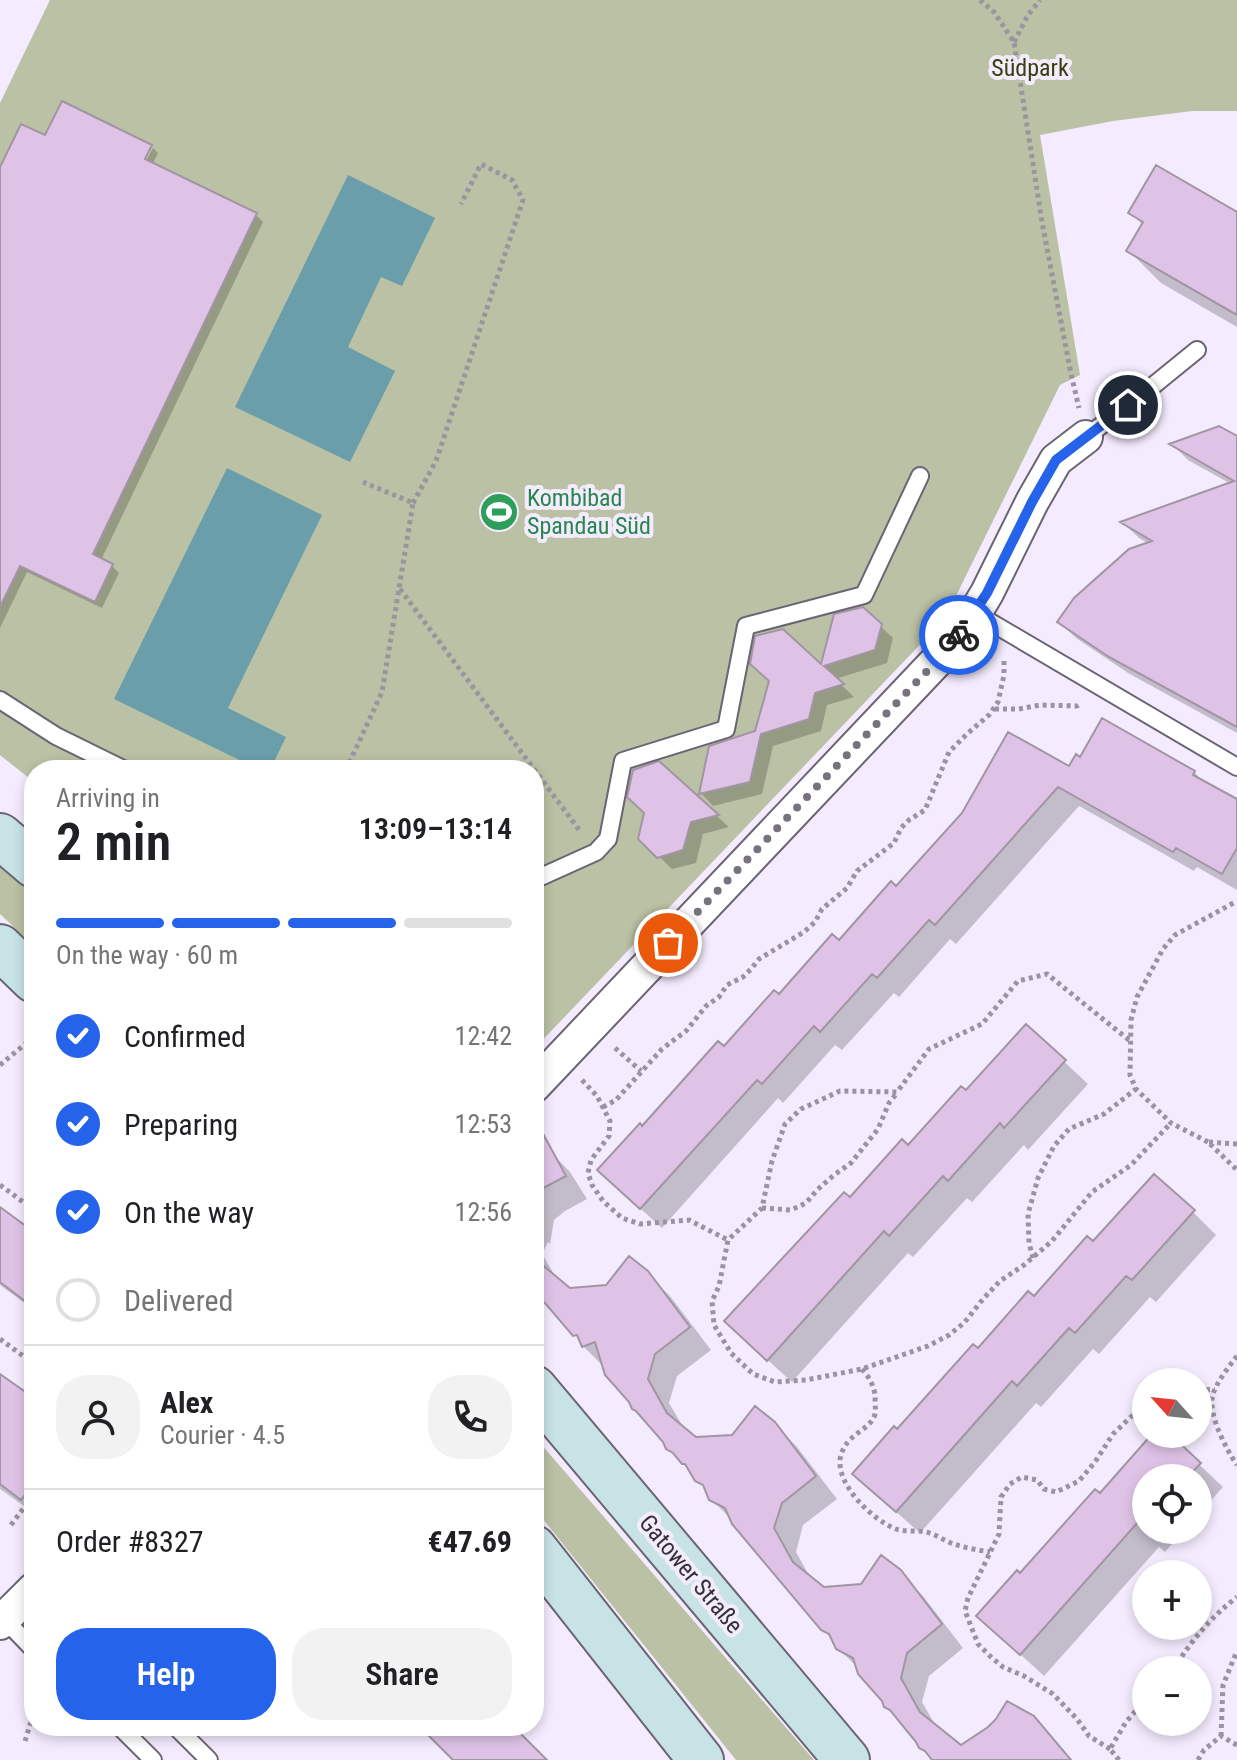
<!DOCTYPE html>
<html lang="en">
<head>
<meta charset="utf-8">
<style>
	body { margin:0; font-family:"Roboto Condensed",sans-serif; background:#f2f2f2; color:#202124; height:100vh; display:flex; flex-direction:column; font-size:30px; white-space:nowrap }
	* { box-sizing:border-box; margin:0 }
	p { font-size:26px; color:#757577 }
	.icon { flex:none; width:44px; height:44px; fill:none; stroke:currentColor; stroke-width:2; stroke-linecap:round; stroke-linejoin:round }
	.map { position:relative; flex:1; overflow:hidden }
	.details { position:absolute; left:24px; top:760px; width:520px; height:976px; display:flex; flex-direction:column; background:#fff; border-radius:32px; box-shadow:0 4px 12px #0003 }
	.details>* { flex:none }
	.needle { width:52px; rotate:297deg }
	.buttons { position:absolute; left:1132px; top:1368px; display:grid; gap:16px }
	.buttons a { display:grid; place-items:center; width:80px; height:80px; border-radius:50%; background:#fff; box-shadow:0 4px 12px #0003; font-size:40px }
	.pin { position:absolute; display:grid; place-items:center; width:68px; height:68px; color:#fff; margin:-34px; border:4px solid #fff; border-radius:50%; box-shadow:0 2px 8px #0007 }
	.courier { position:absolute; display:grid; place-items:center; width:80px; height:80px; margin:-40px; border:6px solid #2563eb; border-radius:50%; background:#fff; color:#222; box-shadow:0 2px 10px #0007 }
	.overview em { font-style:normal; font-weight:600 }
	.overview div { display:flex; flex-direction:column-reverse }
	.overview { display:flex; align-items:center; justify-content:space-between; height:136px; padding:0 32px }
	h1 { font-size:52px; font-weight:600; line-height:60px }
	.bar { display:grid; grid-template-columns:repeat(4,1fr); gap:12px 8px; align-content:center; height:96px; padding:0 32px }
	.bar i { height:10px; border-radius:6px; background:#e0e0e0 }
	.bar .active { background:#2563eb }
	.bar p { grid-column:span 4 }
	.line { display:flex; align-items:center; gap:20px; padding:0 32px; border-top:2px solid #e0e0e0 }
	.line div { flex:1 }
	.round { display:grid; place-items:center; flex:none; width:84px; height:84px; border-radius:32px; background:#f2f2f2 }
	ol { padding:0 32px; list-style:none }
	li { display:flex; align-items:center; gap:24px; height:88px }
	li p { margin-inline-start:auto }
	li .icon { padding:8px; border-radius:50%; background:#2563eb; color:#fff; stroke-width:4 }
	li:last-child { color:#757577 }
	li i { width:44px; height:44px; border:4px solid #e0e0e0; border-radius:50% }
	.action { display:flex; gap:16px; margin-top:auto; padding:16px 32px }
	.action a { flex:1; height:92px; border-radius:32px; background:#2563eb; color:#fff; font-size:32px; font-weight:600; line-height:92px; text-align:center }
	.action a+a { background:#f2f2f2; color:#202124 }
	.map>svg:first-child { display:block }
	.green { fill:#bbc1a4 }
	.water { fill:#699eaa }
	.shadow { fill:#0003 }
	.building { fill:#dfc3e7; stroke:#a195a3; stroke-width:2 }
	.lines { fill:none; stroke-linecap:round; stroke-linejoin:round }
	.lane-casing { stroke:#6a6473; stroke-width:20 }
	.street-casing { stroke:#6a6473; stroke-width:36 }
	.secondary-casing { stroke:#6a6473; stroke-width:48 }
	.path { stroke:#9a94a1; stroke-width:5; stroke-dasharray:4 4; stroke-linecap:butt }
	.lane { stroke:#fff; stroke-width:16 }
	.street { stroke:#fff; stroke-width:32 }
	.secondary { stroke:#c8e3e6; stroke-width:44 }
	.done { stroke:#77727d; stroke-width:8; stroke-dasharray:0 14.4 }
	.route { stroke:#2563eb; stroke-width:10 }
	.labels { text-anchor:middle; stroke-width:8; stroke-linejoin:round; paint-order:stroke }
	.park-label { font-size:24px; fill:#373f0d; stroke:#f4ecfe }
	.leisure-label { font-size:24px; fill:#27864d; stroke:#f4ecfe; text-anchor:start }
	.street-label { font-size:24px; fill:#343138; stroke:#f4ecfe }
</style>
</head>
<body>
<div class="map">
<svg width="1237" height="1760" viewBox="0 0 1237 1760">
	<rect width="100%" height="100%" fill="#f4ecfe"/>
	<path class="green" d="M 50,0 L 1237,0 L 1237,111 L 1192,111 L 1113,121 L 1040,135 L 1080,375 L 1060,385 L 954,600 L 932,632 L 534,1049 L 534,770 L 34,770 L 34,782 L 0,755 L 0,103 Z
		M 0,864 L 34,894 L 34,946 L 0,914 Z
		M 534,1436 L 814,1760 L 736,1760 L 534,1508 Z"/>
	<path class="water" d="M 348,175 L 435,218 L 402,286 L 381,277 L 348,347 L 395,371 L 350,462 L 235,407 Z
		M 227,468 L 322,515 L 228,708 L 286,737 L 270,770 L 260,770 L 114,699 Z"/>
	<path class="shadow" d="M 46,138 L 142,169 L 153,148 L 158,153 L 152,165 L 256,215 L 263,222 L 101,560 L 112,566 L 119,573 L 102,608 L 27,572 L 0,628 L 0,172 Z
		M 1131,213 L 1237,214 L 1237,327 L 1161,283 L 1129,251 L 1143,225 Z
		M 1237,438 L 1237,733 L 1128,673 L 1076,638 L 1059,622 L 1149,544 L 1139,538 L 1123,523 L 1231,484 L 1188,460 L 1173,445 Z
		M 862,609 L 893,638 L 887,663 L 835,679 L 854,697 L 827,705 L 821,731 L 773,746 L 762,794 L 713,806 L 701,793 L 757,733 L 822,667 Z
		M 658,764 L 729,827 L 703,834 L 696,863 L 672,869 L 640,838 Z
		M 1070,768 L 1194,772 L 1206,784 L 1237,802 L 1237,890 L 1197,867 L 1194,871 L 1079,806 L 956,944 L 950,939 L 899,997 L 894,993 L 842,1050 L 835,1045 L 783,1103 L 778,1098 L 662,1228 L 620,1190 L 642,1128 L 724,1049 L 896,889 Z
		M 1026,1026 L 1088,1084 L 1028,1150 L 1024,1145 L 972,1202 L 967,1198 L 913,1257 L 908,1253 L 792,1382 L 750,1344 L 850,1200 L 966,1093 Z
		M 548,1149 L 570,1172 L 587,1199 L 565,1211 L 554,1220 L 550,1244 L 548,1242 L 542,1254 L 558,1281 L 570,1290 L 607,1287 L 646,1273 L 670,1296 L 711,1350 L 677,1376 L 669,1403 L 685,1430 L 695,1439 L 733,1437 L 774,1423 L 797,1447 L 837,1499 L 803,1525 L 796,1552 L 811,1579 L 823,1589 L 862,1586 L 900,1572 L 923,1596 L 963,1648 L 929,1676 L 922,1702 L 937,1728 L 961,1747 L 1033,1717 L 1072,1760 L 934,1760 L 920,1747 L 859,1669 L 838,1648 L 835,1641 L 822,1629 L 732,1520 L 711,1499 L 708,1491 L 691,1472 L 668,1448 L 665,1441 L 605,1368 L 583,1346 L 581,1341 L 534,1287 L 534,1156 Z
		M 0,1210 L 34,1235 L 34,1310 L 0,1285 Z
		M 1193,1212 L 1216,1235 L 1156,1302 L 1150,1297 L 1099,1354 L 1093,1349 L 1041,1407 L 1036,1403 L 920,1533 L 878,1496 L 855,1474 L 978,1351 L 1034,1299 Z
		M 0,1376 L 34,1400 L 34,1513 L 0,1489 Z
		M 1155,1434 L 1167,1434 L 1223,1487 L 1198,1515 L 1198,1478 L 1146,1478 L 1146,1530 L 1184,1530 L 1165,1552 L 1159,1547 L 1044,1676 L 979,1616 L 1100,1496 Z"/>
	<path class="building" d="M 62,101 L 152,145 L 145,159 L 257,213 L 93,554 L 113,564 L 95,602 L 20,566 L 0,607 L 0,167 L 21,124 L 45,135 Z
		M 1156,165 L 1237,212 L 1237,315 L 1126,251 L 1143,222 L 1128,213 Z
		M 1219,426 L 1237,436 L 1237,727 L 1109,657 L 1057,622 L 1074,598 L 1129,549 L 1152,541 L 1120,522 L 1234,481 L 1169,444 Z
		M 863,607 L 882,624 L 875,650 L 824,666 L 844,684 L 815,693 L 809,719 L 761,734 L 750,782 L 699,794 L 709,746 L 755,731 L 769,681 L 750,664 L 755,636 L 783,629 L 821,664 L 834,614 Z
		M 1102,718 L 1195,771 L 1193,775 L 1237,799 L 1237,848 L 1222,874 L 1176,848 L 1173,852 L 1058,787 L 935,925 L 929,920 L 877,978 L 872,974 L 820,1032 L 814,1026 L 762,1084 L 757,1080 L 640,1209 L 597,1170 L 640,1123 L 642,1126 L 718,1041 L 724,1046 L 774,990 L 779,994 L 832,934 L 839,940 L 891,881 L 896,886 L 962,813 L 1008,732 L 1069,766 L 1076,754 L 1080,757 Z
		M 659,761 L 719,815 L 691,822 L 683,850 L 657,858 L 638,839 L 644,813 L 627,797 L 633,770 Z
		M 1026,1024 L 1066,1060 L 1004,1128 L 1000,1123 L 948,1181 L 943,1176 L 889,1236 L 884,1231 L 767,1361 L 724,1321 L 844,1192 L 850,1197 L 902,1139 L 908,1145 L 961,1086 L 966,1090 Z
		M 534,1117 L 566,1176 L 534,1193 Z
		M 1154,1174 L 1195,1210 L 1132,1280 L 1126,1276 L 1075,1333 L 1069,1328 L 1017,1386 L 1012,1381 L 896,1512 L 852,1474 L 894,1426 L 897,1429 L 973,1344 L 978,1348 L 1028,1291 L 1034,1296 L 1087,1236 L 1093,1241 Z
		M 0,1207 L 34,1232 L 34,1308 L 0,1282 Z
		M 629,1256 L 648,1271 L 690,1327 L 655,1354 L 648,1379 L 667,1413 L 696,1437 L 732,1435 L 755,1406 L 775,1422 L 816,1476 L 782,1503 L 774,1528 L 793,1562 L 824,1587 L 861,1584 L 881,1555 L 901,1570 L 942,1624 L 907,1653 L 901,1678 L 920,1712 L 961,1745 L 988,1727 L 996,1719 L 1007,1701 L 1034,1716 L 1071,1760 L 932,1760 L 925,1751 L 919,1748 L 916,1742 L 890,1710 L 884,1707 L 882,1701 L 858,1674 L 853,1658 L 836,1649 L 829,1634 L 821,1630 L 732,1524 L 725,1508 L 709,1500 L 703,1485 L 695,1481 L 685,1464 L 682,1464 L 673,1453 L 666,1449 L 663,1442 L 636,1411 L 632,1409 L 629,1402 L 605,1375 L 595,1342 L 582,1347 L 577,1335 L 573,1336 L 545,1303 L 540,1300 L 534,1285 L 534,1258 L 570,1288 L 606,1285 Z
		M 0,1374 L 34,1398 L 34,1483 L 21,1500 L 0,1484 Z
		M 1152,1434 L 1170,1434 L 1201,1463 L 1187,1478 L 1146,1478 L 1146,1513 L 1020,1655 L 976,1616 L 1017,1570 L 1020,1573 L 1095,1489 L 1100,1493 Z
		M 419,1726 L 513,1726 L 547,1760 L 453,1760 Z"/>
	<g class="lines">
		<defs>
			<path id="lane" d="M 1086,437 L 1149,389 L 1197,350
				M 975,613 L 1237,767
				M 0,700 L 56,736 L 125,770
				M 534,880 L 596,852 L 608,839 L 623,761 L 726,729 L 746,626 L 864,595 L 920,476
				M 4,1619 L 34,1650
				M 119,1726 L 153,1760
				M 175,1726 L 209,1760"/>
			<path id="street" d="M 534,1086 L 948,649 L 975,613 L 987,593 L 1032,502 L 1056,460 L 1086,437
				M 0,1623 L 34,1589"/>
			<path id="secondary" d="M 0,836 L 34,865
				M 0,947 L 34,980
				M 534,1388 L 847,1760
				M 534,1548 L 701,1760"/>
		</defs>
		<use href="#lane" class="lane-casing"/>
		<use href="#street" class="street-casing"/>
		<use href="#secondary" class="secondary-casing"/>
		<path class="path" d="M 980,0 L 994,12 L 1014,42 L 1042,222 L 1071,374 L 1079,408
			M 1014,42 L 1028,15 L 1040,0
			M 413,503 L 436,461 L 523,200 L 512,180 L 481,164 L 461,204
			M 400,589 L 580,831
			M 995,709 L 1019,709 L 1040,705 L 1077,706 L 1080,704
			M 346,770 L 382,692 L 413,503 L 363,482
			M 1129,1040 L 1047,974 L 1018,981 L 982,1024 L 929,1049 L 897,1092 L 840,1091 L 801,1109 L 785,1124 L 772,1161 L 762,1208 L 728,1240 L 719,1286 L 712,1301 L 714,1325 L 731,1353 L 753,1374 L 775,1382 L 806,1380 L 862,1369 L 928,1346 L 949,1335 L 964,1323 L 983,1299 L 1000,1281 L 1024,1265 L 1052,1241 L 1092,1192 L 1131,1165 L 1171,1123
			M 615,1048 L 641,1071
			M 0,1065 L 30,1040
			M 582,1080 L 597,1096 L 610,1121 L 609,1136 L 591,1160 L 588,1173 L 592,1185 L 603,1201 L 622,1218 L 640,1224 L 689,1220 L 728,1240
			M 603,1107 L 616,1100 L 662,1049 L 686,1031 L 706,1006 L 719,997 L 727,985 L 743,977 L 751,969 L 759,959 L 804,932 L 815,922 L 822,909 L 847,888 L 857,871 L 894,843 L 901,828 L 909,820 L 925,810 L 949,752 L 968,733 L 989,715 L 998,702 L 1004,675 L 1004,659
			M 1208,1142 L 1171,1123 L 1136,1089 L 1130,1075 L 1131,1020 L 1137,997 L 1163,949 L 1175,935 L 1237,901
			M 1237,1144 L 1208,1142 L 1237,1170
			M 0,1185 L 34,1210
			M 762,1208 L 791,1210 L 806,1203 L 817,1190 L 834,1175 L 851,1163 L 878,1129 L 889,1103 L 897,1093
			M 1033,1258 L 1029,1243 L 1028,1214 L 1038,1178 L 1054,1146 L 1069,1129 L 1104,1114 L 1136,1089
			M 0,1339 L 34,1364
			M 1237,1356 C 1228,1368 1218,1380 1213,1394 C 1207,1413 1226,1449 1237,1465
			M 862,1369 C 870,1378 876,1389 875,1401 C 875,1406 876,1410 875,1414 C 870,1431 847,1433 841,1455 C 833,1482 872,1520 896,1529 C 905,1532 916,1530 926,1532 C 936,1534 944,1541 954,1544 C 965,1548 978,1550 990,1552
			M 1198,1389 L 1215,1390
			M 11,1525 L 34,1494
			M 1173,1670 C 1191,1641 1210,1618 1237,1597
			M 1221,1736 L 1223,1685 L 1237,1651
			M 25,1741 L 34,1712
			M 1110,1749 L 1089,1736 L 1077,1719 L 1053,1694 L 1024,1676 L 1003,1667 L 992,1658 L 978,1644 L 965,1611 L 968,1598 L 999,1534 L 1001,1497 L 1010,1484 L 1022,1477 L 1037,1480 L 1044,1489 L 1056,1492 L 1079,1481 L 1095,1462 L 1113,1434 L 1135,1413 L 1146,1407
			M 1119,1760 L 1110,1749 L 1126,1722 L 1146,1699
			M 1198,1760 L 1204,1750 L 1221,1736 L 1237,1745"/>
		<use href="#lane" class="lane"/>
		<use href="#street" class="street"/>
		<use href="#secondary" class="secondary"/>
	</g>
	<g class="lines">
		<path class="done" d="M 668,943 L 948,649 L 959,635"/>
		<path class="route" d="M 959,635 L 987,593 L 1032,502 L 1056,460 L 1128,405"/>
	</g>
	<defs>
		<symbol id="stadium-disc" viewBox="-11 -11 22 22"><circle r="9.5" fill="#2e9e5b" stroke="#f4ecfe"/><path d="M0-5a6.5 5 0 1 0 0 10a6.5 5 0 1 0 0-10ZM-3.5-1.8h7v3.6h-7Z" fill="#fff"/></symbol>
	</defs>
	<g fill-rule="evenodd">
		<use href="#stadium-disc" x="477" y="490" width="44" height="44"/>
	</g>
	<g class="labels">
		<g class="park-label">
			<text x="1030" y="76">Südpark</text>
		</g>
		<g class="leisure-label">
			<text x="527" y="506">Kombibad<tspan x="527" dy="28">Spandau Süd</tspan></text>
		</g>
		<g class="street-label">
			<text transform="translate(691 1574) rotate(50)" y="8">Gatower Straße</text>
		</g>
	</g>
</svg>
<div class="buttons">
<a><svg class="needle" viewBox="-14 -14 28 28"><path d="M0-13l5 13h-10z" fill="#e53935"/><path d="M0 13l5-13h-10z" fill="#757577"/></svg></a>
<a><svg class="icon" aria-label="locate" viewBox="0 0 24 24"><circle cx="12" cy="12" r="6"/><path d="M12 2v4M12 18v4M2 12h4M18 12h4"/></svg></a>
<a>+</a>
<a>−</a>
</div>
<div class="pin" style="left:668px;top:943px;background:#ea580c"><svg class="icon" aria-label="bag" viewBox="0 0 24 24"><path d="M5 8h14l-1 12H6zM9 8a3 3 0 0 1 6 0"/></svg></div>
<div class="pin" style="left:1128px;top:405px;background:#1f2937"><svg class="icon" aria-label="home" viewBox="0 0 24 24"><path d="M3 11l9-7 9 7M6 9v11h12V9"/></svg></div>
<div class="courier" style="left:959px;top:635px"><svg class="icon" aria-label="bike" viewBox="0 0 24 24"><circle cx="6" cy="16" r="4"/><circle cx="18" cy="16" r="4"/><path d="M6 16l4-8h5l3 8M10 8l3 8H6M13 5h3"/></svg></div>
<section class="details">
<div class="overview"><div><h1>2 min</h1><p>Arriving in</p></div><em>13:09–13:14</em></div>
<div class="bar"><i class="active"></i><i class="active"></i><i class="active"></i><i></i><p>On the way · 60 m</p></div>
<ol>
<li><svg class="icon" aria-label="check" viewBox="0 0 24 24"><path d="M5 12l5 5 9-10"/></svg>Confirmed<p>12:42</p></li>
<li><svg class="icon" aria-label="check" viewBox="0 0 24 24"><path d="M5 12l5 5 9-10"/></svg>Preparing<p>12:53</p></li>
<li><svg class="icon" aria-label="check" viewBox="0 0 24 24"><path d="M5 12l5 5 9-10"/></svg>On the way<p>12:56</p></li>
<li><i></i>Delivered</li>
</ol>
<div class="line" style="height:144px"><a class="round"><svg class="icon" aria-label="person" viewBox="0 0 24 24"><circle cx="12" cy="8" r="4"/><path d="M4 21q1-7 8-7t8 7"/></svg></a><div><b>Alex</b><p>Courier · 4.5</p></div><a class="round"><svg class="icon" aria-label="phone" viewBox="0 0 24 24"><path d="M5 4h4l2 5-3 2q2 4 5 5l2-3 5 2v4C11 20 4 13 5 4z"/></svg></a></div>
<div class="line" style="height:104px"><div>Order #8327</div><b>€47.69</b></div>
<div class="action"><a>Help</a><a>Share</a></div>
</section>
</div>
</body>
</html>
